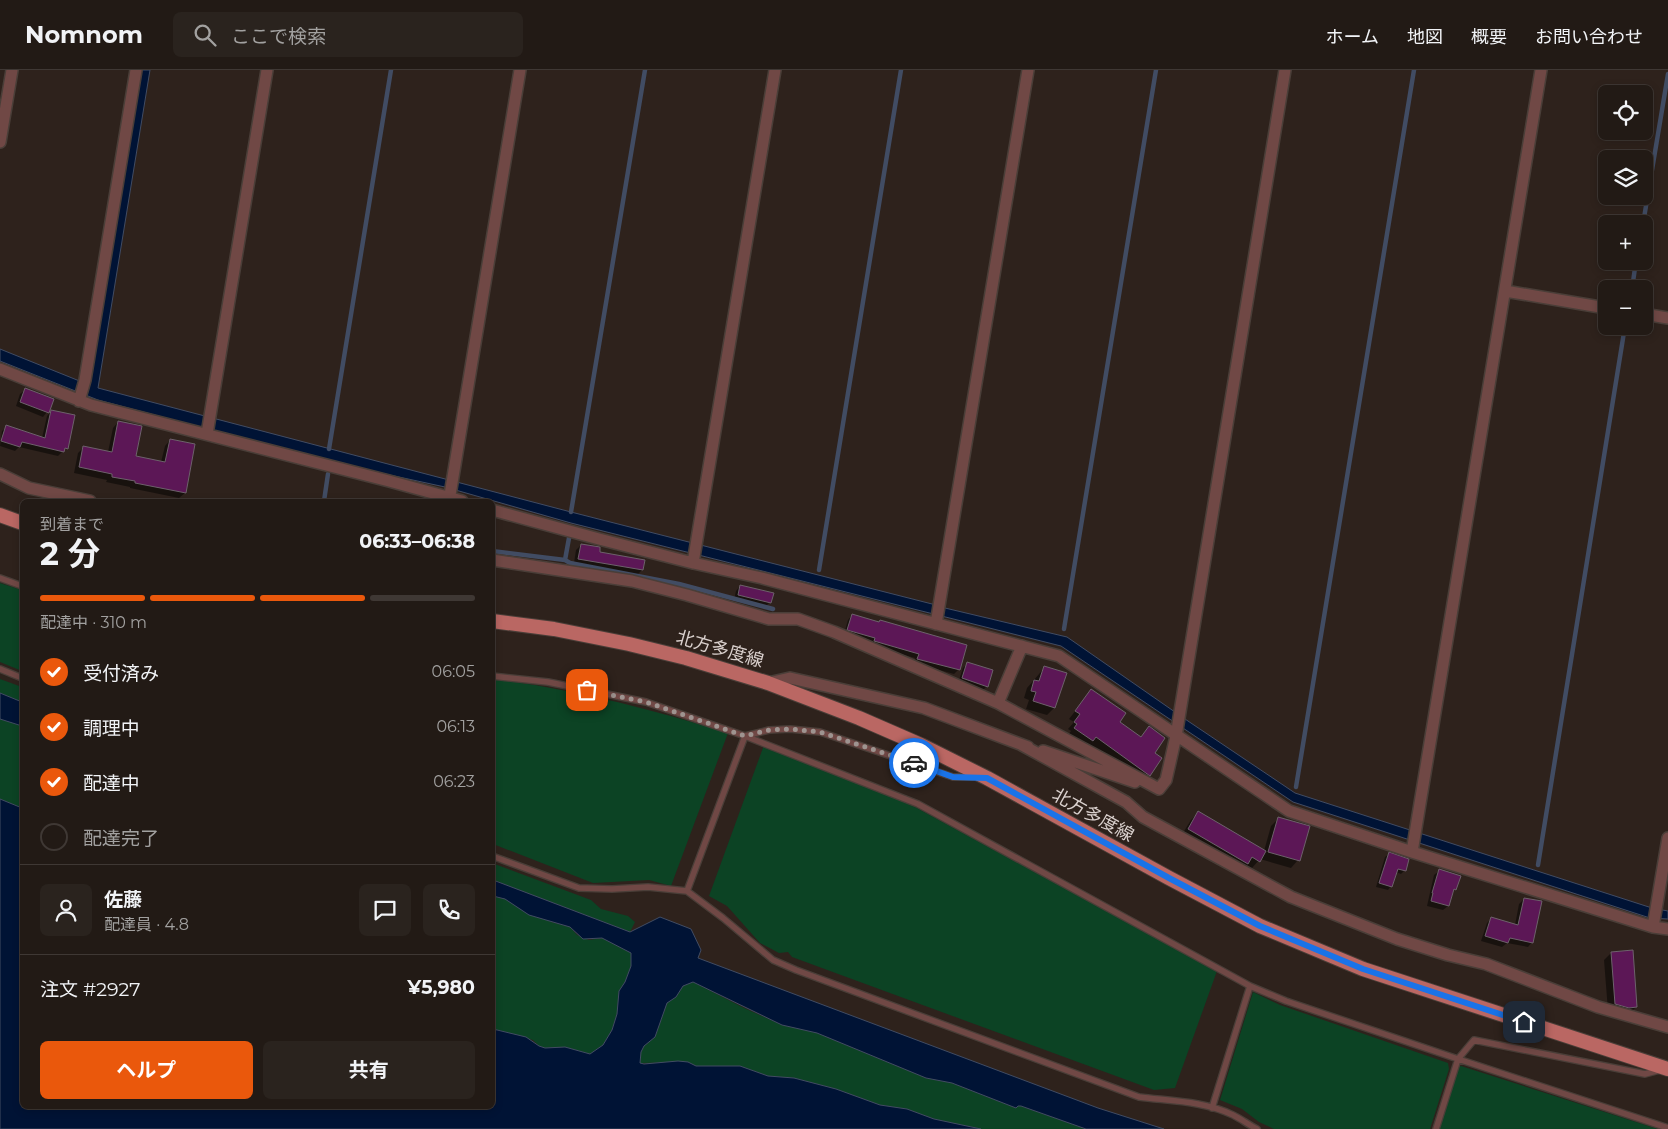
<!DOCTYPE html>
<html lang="ja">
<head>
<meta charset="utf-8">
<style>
	body { margin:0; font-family:Montserrat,"Noto Sans JP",sans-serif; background:#2a231e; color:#f1f3f6; height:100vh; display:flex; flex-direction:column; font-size:19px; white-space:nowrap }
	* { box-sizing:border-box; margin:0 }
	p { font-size:16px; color:#a2a1a0 }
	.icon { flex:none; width:28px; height:28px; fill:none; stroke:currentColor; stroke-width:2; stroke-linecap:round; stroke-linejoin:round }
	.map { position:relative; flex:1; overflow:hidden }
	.side { position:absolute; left:20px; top:429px; width:475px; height:610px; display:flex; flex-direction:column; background:#221a15; border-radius:8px; box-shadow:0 2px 8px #0003,0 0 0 1px #3f3834 }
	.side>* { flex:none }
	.buttons { position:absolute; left:1598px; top:15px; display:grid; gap:10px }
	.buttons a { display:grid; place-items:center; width:55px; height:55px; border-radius:8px; background:#221a15; box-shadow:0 2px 8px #0003,0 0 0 1px #3f3834; font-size:25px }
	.pin { position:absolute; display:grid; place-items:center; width:42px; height:42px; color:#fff; margin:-21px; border-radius:10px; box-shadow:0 2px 8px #0006 }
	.courier { position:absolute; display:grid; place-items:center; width:50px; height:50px; margin:-25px; border:4px solid #1a73e8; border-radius:50%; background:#fff; color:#222; box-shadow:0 1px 6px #0007 }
	.overview em { font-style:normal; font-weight:700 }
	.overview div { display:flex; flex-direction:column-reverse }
	.overview { display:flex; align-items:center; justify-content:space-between; height:85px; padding:0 20px }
	h1 { font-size:32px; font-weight:700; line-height:38px }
	.bar { display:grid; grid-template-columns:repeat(4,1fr); gap:8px 5px; align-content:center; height:60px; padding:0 20px }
	.bar i { height:6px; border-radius:4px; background:#3f3834 }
	.bar .current { background:#ea580c }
	.bar p { grid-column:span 4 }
	.line { display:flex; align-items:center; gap:12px; padding:0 20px; border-top:1px solid #3f3834 }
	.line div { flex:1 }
	.round { display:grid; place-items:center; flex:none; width:52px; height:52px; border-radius:8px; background:#2a231e }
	ol { padding:0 20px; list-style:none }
	li { display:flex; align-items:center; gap:15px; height:55px }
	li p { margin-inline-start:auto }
	li .icon { padding:5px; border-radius:50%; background:#ea580c; color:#fff; stroke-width:4 }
	li:last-child { color:#a2a1a0 }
	li i { width:28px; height:28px; border:2px solid #3f3834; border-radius:50% }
	.action { display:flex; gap:10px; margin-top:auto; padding:10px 20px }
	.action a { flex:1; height:58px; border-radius:8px; background:#ea580c; color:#fff; font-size:20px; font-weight:700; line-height:58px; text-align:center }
	.action a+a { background:#2a231e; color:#f1f3f6 }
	header { display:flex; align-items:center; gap:30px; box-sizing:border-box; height:70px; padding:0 25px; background:#221a15; border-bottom:1px solid #3f3834 }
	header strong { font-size:24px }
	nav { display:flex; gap:28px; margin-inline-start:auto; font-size:18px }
	.search { width:350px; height:45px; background:#2a231e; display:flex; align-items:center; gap:12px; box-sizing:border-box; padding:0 18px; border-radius:8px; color:#a2a1a0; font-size:19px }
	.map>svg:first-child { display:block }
	.green { fill:#0c4324 }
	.water { fill:#001335; stroke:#414c63 }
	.shadow { fill:#0007 }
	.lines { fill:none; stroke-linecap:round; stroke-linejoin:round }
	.stream { stroke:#414c63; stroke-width:4.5 }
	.building { fill:#5c1756; stroke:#6d616b }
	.service-casing { stroke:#4a3e38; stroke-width:8 }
	.minor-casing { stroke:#4a3e38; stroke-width:14 }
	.primary-casing { stroke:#4a3e38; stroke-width:16 }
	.service { stroke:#704845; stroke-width:5.5 }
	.minor { stroke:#704845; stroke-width:11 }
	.primary { stroke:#ba6763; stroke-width:14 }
	.done { stroke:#9e9490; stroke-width:5; stroke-dasharray:0 9 }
	.route { stroke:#1a73e8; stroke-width:6 }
	.labels { text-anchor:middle; stroke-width:4.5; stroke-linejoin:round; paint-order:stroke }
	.street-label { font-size:18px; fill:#dad1ce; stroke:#2e221c }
</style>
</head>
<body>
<header>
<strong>Nomnom</strong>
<div class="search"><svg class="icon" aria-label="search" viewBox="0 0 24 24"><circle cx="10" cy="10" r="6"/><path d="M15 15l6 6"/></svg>ここで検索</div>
<nav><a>ホーム</a><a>地図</a><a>概要</a><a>お問い合わせ</a></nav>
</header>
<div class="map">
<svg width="1668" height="1059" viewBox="0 0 1668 1059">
	<rect width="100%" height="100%" fill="#2e221c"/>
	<path class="green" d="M 0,513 L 22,520 L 22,601 L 0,592 Z
		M 0,609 L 22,617 L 22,632 L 0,623 Z
		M 492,609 C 574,619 650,639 728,663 L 671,816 L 649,810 L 593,813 L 493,774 Z
		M 0,649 L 22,656 L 22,738 L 0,729 Z
		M 764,675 L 850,708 L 917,738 L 1217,901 L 1175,1018 L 1154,1020 L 792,887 L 788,882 L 779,883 L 760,873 L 727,836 L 709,826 Z
		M 492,793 L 591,830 L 601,839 L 628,846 L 635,852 L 630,862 L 493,810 Z
		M 492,826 L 505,829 L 551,852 L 570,857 L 577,865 L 589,870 L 602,868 L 631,883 L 631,896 L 625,912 L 619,921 L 617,944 L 612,960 L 603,975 L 590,984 L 565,977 L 545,978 L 539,976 L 533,970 L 493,959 Z
		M 693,912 L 744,938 L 782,955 L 817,963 L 926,1008 L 952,1013 L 1016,1038 L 1018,1036 L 1021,1036 L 1086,1059 L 981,1059 L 934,1049 L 907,1039 L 880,1035 L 836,1019 L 794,1008 L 768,1006 L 740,996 L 696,996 L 688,992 L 640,993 L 641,982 L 644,976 L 655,967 L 667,933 L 676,927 L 683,916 Z
		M 1253,922 L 1280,935 L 1448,993 L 1449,999 L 1430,1059 L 1274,1059 L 1259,1052 L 1242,1039 L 1220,1030 Z
		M 1461,996 L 1658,1059 L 1439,1059 L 1458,997 Z"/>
	<path class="water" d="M 140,0 L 150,0 L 98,318 L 571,442 L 936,535 L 945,538 L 1067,567 L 1185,649 L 1295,723 L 1652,838 L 1668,841 L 1668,849 L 1650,848 L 1293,732 L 1061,576 L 571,453 L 445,417 L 339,394 L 98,330 L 0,291 L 0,279 L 87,314 Z
		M 0,623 L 22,632 L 22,656 L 0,649 Z
		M 0,729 L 22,738 L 22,1036 L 492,1036 L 493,959 L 526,967 L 539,976 L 545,978 L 565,977 L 590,984 L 603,975 L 612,960 L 617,944 L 619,921 L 625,912 L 631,896 L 631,883 L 602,868 L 583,869 L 570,857 L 529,845 L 505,829 L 493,826 L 493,810 L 630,862 L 660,847 L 691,859 L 701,880 L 698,888 L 1098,1038 L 1164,1059 L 1086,1059 L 1021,1036 L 1018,1036 L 1016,1038 L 952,1013 L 926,1008 L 817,963 L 782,955 L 693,912 L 683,916 L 676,927 L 667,933 L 655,967 L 644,976 L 641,982 L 640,993 L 644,994 L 678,991 L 688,992 L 696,996 L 740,996 L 768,1006 L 794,1008 L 836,1019 L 880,1035 L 907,1039 L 934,1049 L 981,1059 L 0,1059 Z"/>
	<path class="shadow" d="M 25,320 L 52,330 L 47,344 L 47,342 L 43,347 L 16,336 L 20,324 Z
		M 51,341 L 66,378 L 58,386 L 19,377 L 15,381 L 0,376 L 2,361 L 7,357 L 42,368 L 47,346 Z
		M 118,352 L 134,387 L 161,392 L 165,376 L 170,370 L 185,423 L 179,428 L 130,418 L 130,417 L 106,412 L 107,410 L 74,403 L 78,383 L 84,377 L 108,382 L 113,358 Z
		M 581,475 L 598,483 L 644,491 L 642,500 L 637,505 L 574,493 L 576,480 Z
		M 740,516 L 770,532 L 765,537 L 734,530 L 736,521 Z
		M 852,545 L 879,553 L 959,599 L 954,604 L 914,593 L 915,588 L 870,575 L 844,564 L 848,550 Z
		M 968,593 L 987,616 L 982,621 L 958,613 L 963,598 Z
		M 1045,597 L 1065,604 L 1054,638 L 1047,645 L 1026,639 L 1029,630 L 1024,628 L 1027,618 Z
		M 1091,621 L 1118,652 L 1140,668 L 1149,658 L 1153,683 L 1149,705 L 1142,712 L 1089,674 L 1085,678 L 1068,665 L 1071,661 L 1068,659 L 1074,652 L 1069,649 Z
		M 1198,743 L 1264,781 L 1271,756 L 1279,748 L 1298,790 L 1291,798 L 1260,789 L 1252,798 L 1246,795 L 1240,800 L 1181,766 L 1191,750 Z
		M 1389,784 L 1405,800 L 1401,804 L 1396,802 L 1391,816 L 1388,820 L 1376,817 L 1385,787 Z
		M 1439,801 L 1459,807 L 1448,836 L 1443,840 L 1427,836 L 1434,805 Z
		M 1524,829 L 1532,872 L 1528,877 L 1507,873 L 1502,877 L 1481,871 L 1487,853 L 1492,848 L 1515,855 L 1519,834 Z
		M 1611,883 L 1636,937 L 1629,944 L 1608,941 L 1604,890 Z"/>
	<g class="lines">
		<path class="stream" d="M 1643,154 L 1668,4
			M 1632,219 L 1636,191
			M 329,379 L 391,0
			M 324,431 L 328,404
			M 571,442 L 645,0
			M 569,468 L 565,490 L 570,493 L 679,514 L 773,539
			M 492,481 L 565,490
			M 819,500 L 901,0
			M 1064,559 L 1156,0
			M 1296,717 L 1414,0
			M 1538,795 L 1625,256"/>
	</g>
	<path class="building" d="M 25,318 L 54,329 L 49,343 L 20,332 Z
		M 51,340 L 75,345 L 68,379 L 65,378 L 64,382 L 22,372 L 20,377 L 1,371 L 6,355 L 45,368 Z
		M 118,351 L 142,356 L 136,386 L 165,392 L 170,369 L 195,374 L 186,423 L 135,413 L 135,411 L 112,407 L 112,404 L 79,397 L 83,376 L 112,382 Z
		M 581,474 L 600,477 L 600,482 L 645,490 L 643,500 L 578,489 Z
		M 740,515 L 774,523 L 771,533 L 738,525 Z
		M 852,544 L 879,552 L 880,550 L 967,575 L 960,600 L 917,589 L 919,584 L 874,571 L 875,568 L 847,560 Z
		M 967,592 L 993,600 L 988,617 L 962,608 Z
		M 1044,596 L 1067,603 L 1055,638 L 1033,631 L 1036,622 L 1031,621 L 1034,610 L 1039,611 Z
		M 1091,619 L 1126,643 L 1120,652 L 1141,667 L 1149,656 L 1165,668 L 1155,683 L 1162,688 L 1150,706 L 1096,667 L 1093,671 L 1074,658 L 1077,654 L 1074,652 L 1080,644 L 1075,641 Z
		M 1198,741 L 1266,781 L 1260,792 L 1252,787 L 1248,794 L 1188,759 Z
		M 1278,747 L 1310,756 L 1300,791 L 1268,782 Z
		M 1389,782 L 1409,789 L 1406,801 L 1398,799 L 1392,817 L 1379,813 Z
		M 1439,799 L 1461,806 L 1456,820 L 1454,819 L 1449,836 L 1431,831 L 1433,823 L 1432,823 Z
		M 1524,828 L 1542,831 L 1533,873 L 1510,868 L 1508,873 L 1485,866 L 1491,847 L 1518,855 Z
		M 1633,880 L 1637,937 L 1629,938 L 1615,934 L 1611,882 Z"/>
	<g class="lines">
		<defs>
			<path id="service" d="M 0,508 L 22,516
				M 0,599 L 22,608
				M 492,606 L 548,612 L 646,632 L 745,666 L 918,734 L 1250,916 L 1286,931 L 1458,989 L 1668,1058
				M 492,786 L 579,818 L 612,819 L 648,817 L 687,821 L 723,848 L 773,890 L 796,900 L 1139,1027 C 1170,1031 1204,1031 1233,1045 C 1241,1049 1249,1055 1257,1059
				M 687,821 L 745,666 L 769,660 L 790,659 L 820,662 L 953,707 L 976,707
				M 1212,1038 L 1250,916
				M 1436,1059 L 1458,989 L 1474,970 L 1645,1004 L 1660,1000"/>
			<path id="minor" d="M 0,72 L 12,0
				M 1505,221 L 1606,238
				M 1644,244 L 1668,248
				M 0,299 L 91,335 L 389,411 L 462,431
				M 79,331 L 85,310 L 136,0
				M 207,364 L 267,0
				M 0,404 L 29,418 L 90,431
				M 449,431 L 520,0
				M 492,440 L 599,469 L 693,493 L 762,508 L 1059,586 L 1289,741 L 1412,782 L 1653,857 L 1668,859
				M 492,490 L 632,511 L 687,525 L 769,549 L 798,549 L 834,562 L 998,633 L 1159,719 L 1166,710 L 1176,666 L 1285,0
				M 693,493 L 775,0
				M 936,554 L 1028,0
				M 768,613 L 790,608 L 924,638 L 1028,677
				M 998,633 L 1022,576
				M 1022,675 L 1126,732 L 1143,747 L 1291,827 L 1397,869 L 1448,885 L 1486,894 L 1598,937 L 1668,957
				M 1043,681 L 1135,712
				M 1412,782 L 1541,0
				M 1653,857 L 1668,768"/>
			<path id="primary" d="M 0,445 L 22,453
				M 492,551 L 554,559 L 629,574 L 686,588 L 768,613 L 859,648 L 921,675 L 987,708 L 1169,808 L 1260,856 L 1363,899 L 1668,999"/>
		</defs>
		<use href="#service" class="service-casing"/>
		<use href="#minor" class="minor-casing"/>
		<use href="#primary" class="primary-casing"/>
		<use href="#service" class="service"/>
		<use href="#minor" class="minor"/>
		<use href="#primary" class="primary"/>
	</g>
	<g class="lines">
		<path class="done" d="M 587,620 L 646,632 L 745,666 L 769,660 L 790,659 L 820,662 L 914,693"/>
		<path class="route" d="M 914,693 L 953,707 L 987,708 L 1169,808 L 1260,856 L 1363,899 L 1524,952"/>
	</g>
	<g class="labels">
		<g class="street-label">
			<text transform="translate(720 579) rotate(16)" y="6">北方多度線</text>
			<text transform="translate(1093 745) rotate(29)" y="6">北方多度線</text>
		</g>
	</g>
</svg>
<div class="buttons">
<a><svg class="icon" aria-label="locate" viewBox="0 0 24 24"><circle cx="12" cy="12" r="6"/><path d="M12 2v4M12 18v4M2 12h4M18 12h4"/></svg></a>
<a><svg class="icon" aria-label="layers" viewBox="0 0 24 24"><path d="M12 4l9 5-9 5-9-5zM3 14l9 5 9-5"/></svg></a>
<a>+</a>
<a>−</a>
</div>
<div class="pin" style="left:587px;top:620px;background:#ea580c"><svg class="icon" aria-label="bag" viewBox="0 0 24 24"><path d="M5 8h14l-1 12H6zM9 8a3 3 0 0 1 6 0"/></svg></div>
<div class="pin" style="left:1524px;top:952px;background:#1f2937"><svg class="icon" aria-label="home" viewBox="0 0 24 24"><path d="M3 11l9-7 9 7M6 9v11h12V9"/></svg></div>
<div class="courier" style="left:914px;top:693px"><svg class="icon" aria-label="car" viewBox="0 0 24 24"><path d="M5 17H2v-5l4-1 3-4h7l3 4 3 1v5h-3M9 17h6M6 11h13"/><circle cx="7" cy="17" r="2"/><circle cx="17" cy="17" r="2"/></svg></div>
<section class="side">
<div class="overview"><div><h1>2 分</h1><p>到着まで</p></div><em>06:33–06:38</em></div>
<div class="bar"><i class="current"></i><i class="current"></i><i class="current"></i><i></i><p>配達中 · 310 m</p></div>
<ol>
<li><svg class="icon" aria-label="check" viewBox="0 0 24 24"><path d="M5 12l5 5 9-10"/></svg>受付済み<p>06:05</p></li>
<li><svg class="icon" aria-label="check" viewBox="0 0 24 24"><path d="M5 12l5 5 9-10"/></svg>調理中<p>06:13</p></li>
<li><svg class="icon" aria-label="check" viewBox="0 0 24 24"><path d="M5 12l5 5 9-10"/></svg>配達中<p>06:23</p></li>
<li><i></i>配達完了</li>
</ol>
<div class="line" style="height:90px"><a class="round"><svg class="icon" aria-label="person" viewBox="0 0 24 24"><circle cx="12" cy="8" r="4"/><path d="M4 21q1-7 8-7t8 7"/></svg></a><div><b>佐藤</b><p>配達員 · 4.8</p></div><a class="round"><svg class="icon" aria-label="chat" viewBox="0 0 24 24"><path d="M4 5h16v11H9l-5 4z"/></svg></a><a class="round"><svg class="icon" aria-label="phone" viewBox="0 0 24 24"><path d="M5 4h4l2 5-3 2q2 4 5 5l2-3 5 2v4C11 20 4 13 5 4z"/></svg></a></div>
<div class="line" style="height:65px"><div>注文 #2927</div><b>¥5,980</b></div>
<div class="action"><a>ヘルプ</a><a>共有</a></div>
</section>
</div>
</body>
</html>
